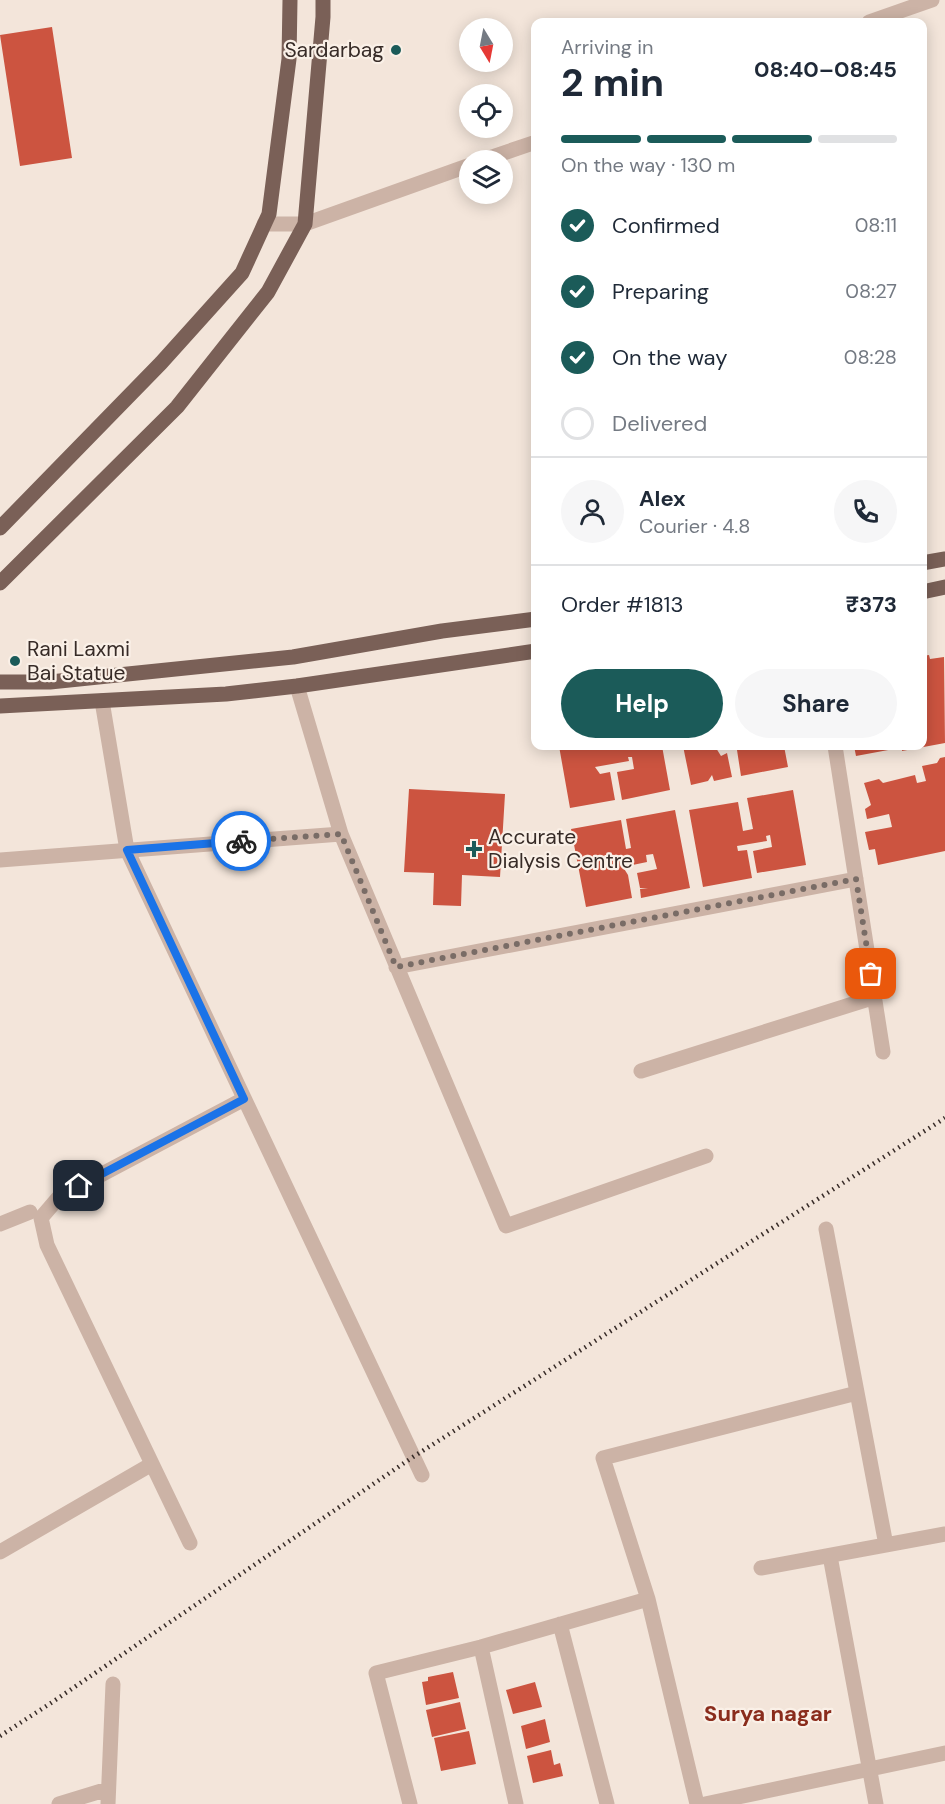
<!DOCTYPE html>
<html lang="en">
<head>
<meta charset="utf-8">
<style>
	body { margin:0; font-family:"DM Sans",sans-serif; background:#f6f6f7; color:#1f2937; height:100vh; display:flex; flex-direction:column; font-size:22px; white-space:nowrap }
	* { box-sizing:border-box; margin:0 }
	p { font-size:20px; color:#747a83 }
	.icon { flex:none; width:33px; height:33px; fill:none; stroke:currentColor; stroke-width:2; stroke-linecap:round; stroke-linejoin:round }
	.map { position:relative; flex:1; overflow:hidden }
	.side { position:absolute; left:531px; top:18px; width:396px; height:732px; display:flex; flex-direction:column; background:#fff; border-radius:12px; box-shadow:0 3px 15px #0003 }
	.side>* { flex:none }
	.needle { width:39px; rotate:170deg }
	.controls { position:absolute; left:459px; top:18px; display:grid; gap:12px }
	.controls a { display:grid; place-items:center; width:54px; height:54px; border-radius:50%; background:#fff; box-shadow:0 3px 15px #0003; font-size:30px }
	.pin { position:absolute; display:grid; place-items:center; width:51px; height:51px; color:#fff; margin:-26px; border-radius:12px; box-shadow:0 3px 9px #0006 }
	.courier { position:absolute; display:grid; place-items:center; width:60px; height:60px; margin:-30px; border:4px solid #1a73e8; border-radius:50%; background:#fff; color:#222; box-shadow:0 2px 8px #0007 }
	.head em { font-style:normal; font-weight:700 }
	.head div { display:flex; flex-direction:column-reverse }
	.head { display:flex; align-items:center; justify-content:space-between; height:102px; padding:0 30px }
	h1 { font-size:39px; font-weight:700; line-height:45px }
	.bar { display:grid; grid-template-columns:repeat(4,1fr); gap:9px 6px; align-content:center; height:72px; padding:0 30px }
	.bar i { height:8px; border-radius:4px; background:#e0e1e3 }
	.bar .selected { background:#1b5b59 }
	.bar p { grid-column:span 4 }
	.line { display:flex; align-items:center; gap:15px; padding:0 30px; border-top:2px solid #e0e1e3 }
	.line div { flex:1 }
	.round { display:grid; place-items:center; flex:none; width:63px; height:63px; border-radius:32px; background:#f6f6f7 }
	ol { padding:0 30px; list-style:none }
	li { display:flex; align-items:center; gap:18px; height:66px }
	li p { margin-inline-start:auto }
	li .icon { padding:6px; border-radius:50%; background:#1b5b59; color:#fff; stroke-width:4 }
	li:last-child { color:#747a83 }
	li i { width:33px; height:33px; border:3px solid #e0e1e3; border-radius:50% }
	.button { display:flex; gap:12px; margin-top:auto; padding:12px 30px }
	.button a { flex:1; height:69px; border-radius:36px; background:#1b5b59; color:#fff; font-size:24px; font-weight:700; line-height:69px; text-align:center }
	.button a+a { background:#f6f6f7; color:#1f2937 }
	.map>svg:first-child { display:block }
	.building { fill:#cc5440 }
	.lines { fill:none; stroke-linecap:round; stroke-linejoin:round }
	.minor { stroke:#ccb3a6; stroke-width:15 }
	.major { stroke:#7a6057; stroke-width:15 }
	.rail { stroke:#372b27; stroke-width:4.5; stroke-dasharray:1.5 4.5; stroke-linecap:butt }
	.done { stroke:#796c66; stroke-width:6; stroke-dasharray:0 10.8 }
	.route { stroke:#1a73e8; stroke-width:8 }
	.poi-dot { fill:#1b5b59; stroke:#faf0e7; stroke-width:2 }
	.labels { text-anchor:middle; stroke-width:4.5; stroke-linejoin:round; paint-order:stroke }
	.poi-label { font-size:21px; fill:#372b27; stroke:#faf0e7; text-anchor:start }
	.neighbourhood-label { font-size:22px; font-weight:bold; fill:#8a2c1c; stroke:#faf0e7 }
</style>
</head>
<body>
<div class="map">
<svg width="945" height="1804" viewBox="0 0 945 1804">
	<rect width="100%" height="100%" fill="#f3e5da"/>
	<path class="building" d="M 52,27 L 72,158 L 20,166 L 0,35 Z
		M 929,655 L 930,659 L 944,657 L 945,743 L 902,751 L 902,746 L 922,746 L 922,656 Z
		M 559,746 L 662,746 L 670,790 L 622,800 L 617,772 L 634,769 L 632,757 L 628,757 L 629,761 L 595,767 L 600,774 L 610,772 L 615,800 L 570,808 Z
		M 683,746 L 720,746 L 716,748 L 721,756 L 727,753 L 732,777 L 714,781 L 712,775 L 708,781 L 691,785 Z
		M 753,746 L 784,746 L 788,767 L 741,776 L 737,750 L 753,747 Z
		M 854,746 L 899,746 L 899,748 L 856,756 Z
		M 945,757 L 945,851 L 878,865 L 875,849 L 869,850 L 865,832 L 892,827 L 889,814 L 867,819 L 865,809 L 871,805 L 864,783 L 879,779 L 883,783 L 915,775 L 917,783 L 926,781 L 922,766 L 937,763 L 940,758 Z
		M 409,789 L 505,794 L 500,877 L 462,875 L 461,906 L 433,905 L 434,873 L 404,872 Z
		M 793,790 L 806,865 L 757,873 L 753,851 L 772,847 L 770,835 L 766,836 L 767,841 L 737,846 L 738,851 L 747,850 L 752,878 L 703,887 L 689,810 L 738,802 L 743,831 L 753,829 L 747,798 Z
		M 675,810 L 690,888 L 641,898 L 640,889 L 648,888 L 640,888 L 637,873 L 657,869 L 653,854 L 646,855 L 647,862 L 623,867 L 628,875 L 632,898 L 586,907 L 571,829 L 621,820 L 626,849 L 631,848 L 626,819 Z
		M 453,1672 L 459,1698 L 426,1705 L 422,1682 L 428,1681 L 428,1677 Z
		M 535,1682 L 542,1707 L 513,1714 L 506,1690 Z
		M 460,1702 L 466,1729 L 432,1737 L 426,1710 Z
		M 545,1719 L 550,1742 L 526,1749 L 521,1726 Z
		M 469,1731 L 476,1764 L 441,1771 L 434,1738 Z
		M 551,1750 L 554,1765 L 560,1763 L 563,1776 L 533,1783 L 527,1756 Z"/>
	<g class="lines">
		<path class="minor" d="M 869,22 L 932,0
			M 483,160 L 536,142
			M 264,224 L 305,224 L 470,165
			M 297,686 L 341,834 L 506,1226 L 706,1156
			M 102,701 L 127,850 L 422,1475
			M 835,746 L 883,1052
			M 0,860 L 341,834
			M 396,967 L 856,879
			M 641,1071 L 875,997
			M 0,1224 L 30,1212
			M 826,1229 L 886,1545
			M 190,1543 L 47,1245 L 41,1218 L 59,1197 L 244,1099
			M 0,1552 L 152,1464
			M 830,1556 L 876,1804
			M 761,1568 L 945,1534
			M 560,1624 L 607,1804
			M 481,1647 L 516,1804
			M 59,1804 L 108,1789
			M 108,1804 L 113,1684
			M 410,1804 L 376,1673 L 481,1647 L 648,1599
			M 697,1804 L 648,1599 L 603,1458 L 857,1393
			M 705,1804 L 945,1753"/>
		<path class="major" d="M 0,528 L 161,363 L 242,273 L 269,214 L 289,59 L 290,0
			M 922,563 L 945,559
			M 0,583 L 177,407 L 268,292 L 305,224 L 323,17 L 323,0
			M 922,592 L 945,587
			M 0,682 L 50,682 L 293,657 L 442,631 L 536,619
			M 0,706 L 226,694 L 297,686 L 536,651"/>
		<path class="rail" d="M 0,1736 L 51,1703 L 413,1457 L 945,1118"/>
	</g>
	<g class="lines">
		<path class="done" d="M 241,841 L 341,834 L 396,967 L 856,879 L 871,974"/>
		<path class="route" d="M 79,1186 L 244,1099 L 127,850 L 241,841"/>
	</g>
	<g class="poi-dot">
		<circle cx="396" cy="50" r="6"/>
		<circle cx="15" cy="661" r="6"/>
		<path d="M471 840h6v6h6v6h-6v6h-6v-6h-6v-6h6z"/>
	</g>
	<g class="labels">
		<g class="poi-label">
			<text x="384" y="57" text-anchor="end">Sardarbag</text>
			<text x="27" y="656">Rani Laxmi<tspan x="27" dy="24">Bai Statue</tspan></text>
			<text x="488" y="844">Accurate<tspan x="488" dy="24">Dialysis Centre</tspan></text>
		</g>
		<g class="neighbourhood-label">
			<text x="768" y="1721">Surya nagar</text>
		</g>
	</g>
</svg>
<div class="controls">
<a><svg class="needle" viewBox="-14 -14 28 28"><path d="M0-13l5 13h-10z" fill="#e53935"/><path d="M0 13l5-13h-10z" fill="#747a83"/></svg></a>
<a><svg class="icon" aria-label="locate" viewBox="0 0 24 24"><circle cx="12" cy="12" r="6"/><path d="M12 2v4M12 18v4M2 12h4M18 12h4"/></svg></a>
<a><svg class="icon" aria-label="layers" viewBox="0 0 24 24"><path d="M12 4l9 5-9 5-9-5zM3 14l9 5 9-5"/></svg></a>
</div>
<div class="pin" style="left:871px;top:974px;background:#ea580c"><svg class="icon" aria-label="bag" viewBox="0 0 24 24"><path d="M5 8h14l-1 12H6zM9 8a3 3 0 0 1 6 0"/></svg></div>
<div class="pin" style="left:79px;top:1186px;background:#1f2937"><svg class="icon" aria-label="home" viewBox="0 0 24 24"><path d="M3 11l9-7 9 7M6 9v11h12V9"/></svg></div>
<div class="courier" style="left:241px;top:841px"><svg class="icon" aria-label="bike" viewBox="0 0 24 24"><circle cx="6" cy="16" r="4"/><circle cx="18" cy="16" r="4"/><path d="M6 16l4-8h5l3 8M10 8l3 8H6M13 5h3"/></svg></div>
<section class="side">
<div class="head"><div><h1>2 min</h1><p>Arriving in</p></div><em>08:40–08:45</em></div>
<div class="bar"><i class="selected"></i><i class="selected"></i><i class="selected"></i><i></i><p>On the way · 130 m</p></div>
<ol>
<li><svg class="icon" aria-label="check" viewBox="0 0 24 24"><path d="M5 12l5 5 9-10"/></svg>Confirmed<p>08:11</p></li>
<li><svg class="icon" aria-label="check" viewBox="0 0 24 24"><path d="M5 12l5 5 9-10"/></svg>Preparing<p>08:27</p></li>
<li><svg class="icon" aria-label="check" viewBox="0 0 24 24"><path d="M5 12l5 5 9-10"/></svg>On the way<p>08:28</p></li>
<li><i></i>Delivered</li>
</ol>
<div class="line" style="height:108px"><a class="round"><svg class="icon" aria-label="person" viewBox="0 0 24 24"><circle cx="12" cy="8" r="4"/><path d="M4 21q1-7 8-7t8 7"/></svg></a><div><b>Alex</b><p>Courier · 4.8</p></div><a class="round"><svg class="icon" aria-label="phone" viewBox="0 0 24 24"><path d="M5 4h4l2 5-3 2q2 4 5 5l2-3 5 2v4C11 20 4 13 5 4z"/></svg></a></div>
<div class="line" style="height:78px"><div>Order #1813</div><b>₹373</b></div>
<div class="button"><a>Help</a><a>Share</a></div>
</section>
</div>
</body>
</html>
